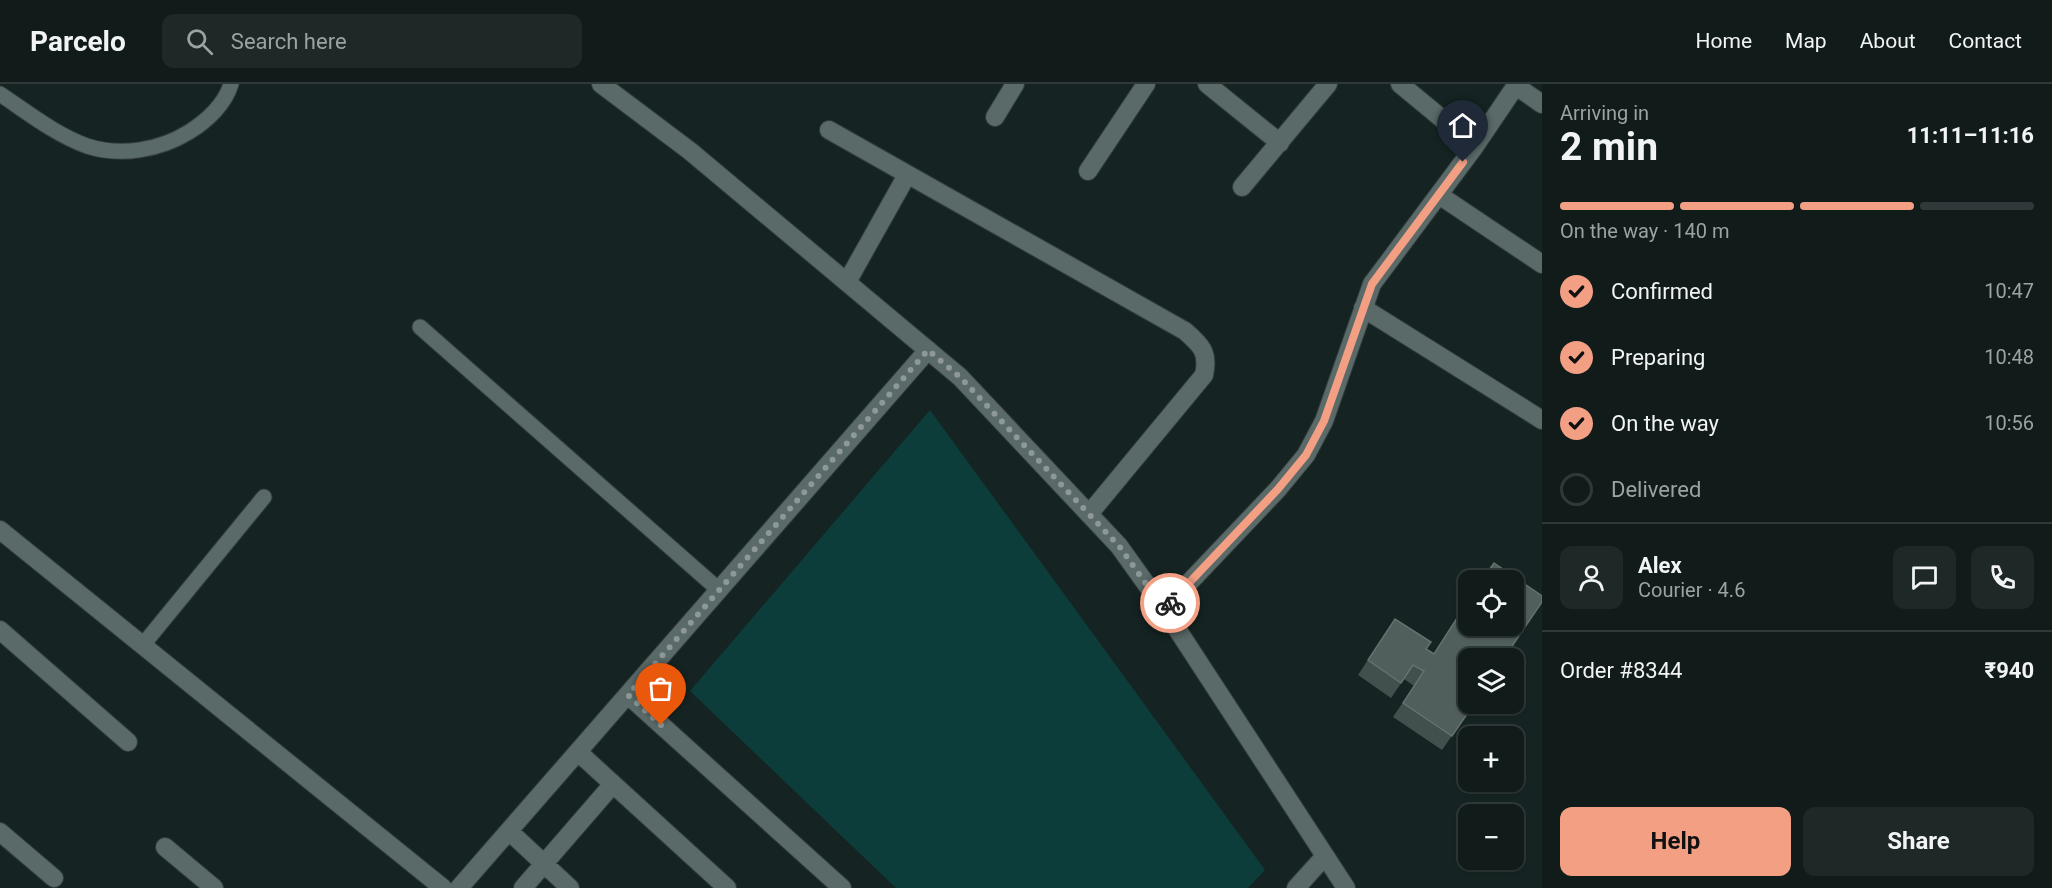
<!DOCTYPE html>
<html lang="en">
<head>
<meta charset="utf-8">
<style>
	body { margin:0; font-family:Roboto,sans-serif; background:#1e2827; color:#f1f3f6; height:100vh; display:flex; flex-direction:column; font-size:22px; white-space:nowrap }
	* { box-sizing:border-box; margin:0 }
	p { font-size:20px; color:#9ca1a2 }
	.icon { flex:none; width:33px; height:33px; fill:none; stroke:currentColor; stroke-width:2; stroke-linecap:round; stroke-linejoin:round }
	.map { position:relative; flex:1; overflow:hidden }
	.sheet { display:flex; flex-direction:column; background:#101b1a; width:510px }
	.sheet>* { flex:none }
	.fabs { position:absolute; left:1458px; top:486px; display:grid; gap:12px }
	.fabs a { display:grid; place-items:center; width:66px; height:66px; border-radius:12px; background:#101b1a; box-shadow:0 2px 4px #0004,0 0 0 2px #303939; font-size:30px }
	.pin { position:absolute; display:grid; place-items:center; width:51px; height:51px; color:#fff; margin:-62px -26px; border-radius:50% 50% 50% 0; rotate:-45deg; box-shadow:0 0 6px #0007 }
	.pin .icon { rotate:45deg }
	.courier { position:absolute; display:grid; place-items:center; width:60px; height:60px; margin:-30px; border:4px solid #f39f84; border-radius:50%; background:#fff; color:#222; box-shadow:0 2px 8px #0007 }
	.headline em { font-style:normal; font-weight:700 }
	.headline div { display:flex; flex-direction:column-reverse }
	.headline { display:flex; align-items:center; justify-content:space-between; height:102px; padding:0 18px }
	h1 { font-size:39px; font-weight:700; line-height:45px }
	.bar { display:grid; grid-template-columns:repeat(4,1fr); gap:9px 6px; align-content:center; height:72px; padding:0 18px }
	.bar i { height:8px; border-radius:4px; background:#303939 }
	.bar .active { background:#f39f84 }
	.bar p { grid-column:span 4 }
	.line { display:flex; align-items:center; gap:15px; padding:0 18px; border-top:2px solid #303939 }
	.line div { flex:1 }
	.round { display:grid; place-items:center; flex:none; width:63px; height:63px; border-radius:12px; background:#1e2827 }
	ol { padding:0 18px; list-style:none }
	li { display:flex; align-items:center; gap:18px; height:66px }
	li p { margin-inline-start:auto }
	li .icon { padding:6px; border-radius:50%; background:#f39f84; color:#111; stroke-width:4 }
	li:last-child { color:#9ca1a2 }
	li i { width:33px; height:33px; border:3px solid #303939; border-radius:50% }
	.button { display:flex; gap:12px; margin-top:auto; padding:12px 18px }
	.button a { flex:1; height:69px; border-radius:12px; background:#f39f84; color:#111; font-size:24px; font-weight:700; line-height:69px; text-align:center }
	.button a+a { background:#1e2827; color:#f1f3f6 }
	header { display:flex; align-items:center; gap:36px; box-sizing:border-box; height:84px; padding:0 30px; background:#101b1a; border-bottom:2px solid #303939 }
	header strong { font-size:28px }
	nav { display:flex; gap:33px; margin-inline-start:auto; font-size:21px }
	.search { width:420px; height:54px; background:#1e2827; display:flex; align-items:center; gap:15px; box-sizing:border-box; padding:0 21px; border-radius:12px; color:#9ca1a2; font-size:22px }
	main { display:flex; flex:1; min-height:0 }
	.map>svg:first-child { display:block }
	.green { fill:#0d3d3a }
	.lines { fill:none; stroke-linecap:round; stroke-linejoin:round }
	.service-casing { stroke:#333d3c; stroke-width:17 }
	.minor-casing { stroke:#333d3c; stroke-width:20 }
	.tertiary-casing { stroke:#333d3c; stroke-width:20 }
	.service { stroke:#5a6a69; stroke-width:15 }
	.minor { stroke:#5a6a69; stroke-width:18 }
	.tertiary { stroke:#5a6a69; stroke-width:18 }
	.wall { fill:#414f4d }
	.building { fill:#505e5c; stroke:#64716f; stroke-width:1.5 }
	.done { stroke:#8d9897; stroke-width:6; stroke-dasharray:0 10.8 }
	.route { stroke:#f39f84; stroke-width:8 }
</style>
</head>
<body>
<header>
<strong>Parcelo</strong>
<div class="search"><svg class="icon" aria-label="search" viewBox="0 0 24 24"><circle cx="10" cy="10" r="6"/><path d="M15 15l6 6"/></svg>Search here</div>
<nav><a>Home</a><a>Map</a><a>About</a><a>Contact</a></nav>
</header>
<main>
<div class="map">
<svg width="1542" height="804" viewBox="0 0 1542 804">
	<rect width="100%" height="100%" fill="#152422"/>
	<path class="green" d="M 930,326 L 1265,786 L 1248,804 L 896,804 L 690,607 Z"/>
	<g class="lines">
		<defs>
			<path id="service" d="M 0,10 C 27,28 56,51 87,62 C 121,73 160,66 189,48 C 207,37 225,20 231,0
				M 420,243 L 719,506
				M 142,562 L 264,413"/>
			<path id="minor" d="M 1207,0 L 1280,59
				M 1400,0 L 1475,62
				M 1516,2 L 1542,20
				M 995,33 L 1015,0
				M 829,46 L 1185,247 C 1201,261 1209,268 1204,291 L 1089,430
				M 1088,87 L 1146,0
				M 1242,103 L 1328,0
				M 1439,111 L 1542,180
				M 847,198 L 907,91
				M 1363,224 L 1542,336
				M 0,446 L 443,804
				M 1164,525 L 1278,405 L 1306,371 L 1324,337 L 1372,200 L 1475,62 L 1517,0
				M 0,546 L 128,658
				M 628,611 L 842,804
				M 578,668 L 727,804
				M 509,747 L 570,804
				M 0,748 L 54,794
				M 165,763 L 214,804
				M 459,804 L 928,266
				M 523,804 L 613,700
				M 1296,804 L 1325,772"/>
			<path id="tertiary" d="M 601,0 L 690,67 L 960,293 L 1119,462 L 1164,525 L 1346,804"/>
		</defs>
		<use href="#service" class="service-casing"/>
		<use href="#minor" class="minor-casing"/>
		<use href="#tertiary" class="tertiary-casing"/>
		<use href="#service" class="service"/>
		<use href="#minor" class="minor"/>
		<use href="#tertiary" class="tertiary"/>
	</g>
	<path class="wall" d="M 1395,535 L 1426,565 L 1474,620 L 1442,666 L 1393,633 L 1414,602 L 1404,595 L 1391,614 L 1358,591 Z"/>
	<path class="building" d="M 1494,479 L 1542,512 L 1542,518 L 1504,574 L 1468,574 L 1468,620 L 1474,620 L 1452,652 L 1403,619 L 1424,587 L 1413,581 L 1401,599 L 1368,576 L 1395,535 L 1431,558 L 1426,565 L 1434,570 L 1468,517 L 1468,542 L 1514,542 L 1514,496 L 1482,496 Z"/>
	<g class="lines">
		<path class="done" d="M 661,641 L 628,611 L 928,266 L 960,293 L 1119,462 L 1164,525 L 1170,519"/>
		<path class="route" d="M 1170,519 L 1278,405 L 1306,371 L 1324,337 L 1372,200 L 1463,78"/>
	</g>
</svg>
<div class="fabs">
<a><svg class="icon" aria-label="locate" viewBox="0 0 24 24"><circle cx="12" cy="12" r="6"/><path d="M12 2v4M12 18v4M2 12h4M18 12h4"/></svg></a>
<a><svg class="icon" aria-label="layers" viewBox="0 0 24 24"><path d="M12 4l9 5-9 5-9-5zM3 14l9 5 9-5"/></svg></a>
<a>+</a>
<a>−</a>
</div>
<div class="pin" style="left:661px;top:641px;background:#ea580c"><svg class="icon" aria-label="bag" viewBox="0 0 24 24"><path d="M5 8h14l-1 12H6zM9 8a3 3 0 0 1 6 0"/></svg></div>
<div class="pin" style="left:1463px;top:78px;background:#1f2937"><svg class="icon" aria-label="home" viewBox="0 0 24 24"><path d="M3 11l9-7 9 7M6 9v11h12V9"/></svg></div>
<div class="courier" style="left:1170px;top:519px"><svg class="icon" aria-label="bike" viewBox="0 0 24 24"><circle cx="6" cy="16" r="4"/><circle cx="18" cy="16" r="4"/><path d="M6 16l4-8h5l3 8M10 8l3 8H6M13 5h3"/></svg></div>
</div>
<section class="sheet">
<div class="headline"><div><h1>2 min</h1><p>Arriving in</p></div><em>11:11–11:16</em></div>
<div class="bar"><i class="active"></i><i class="active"></i><i class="active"></i><i></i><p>On the way · 140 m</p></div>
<ol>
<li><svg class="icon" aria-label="check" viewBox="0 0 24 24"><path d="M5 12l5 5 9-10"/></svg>Confirmed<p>10:47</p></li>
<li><svg class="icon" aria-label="check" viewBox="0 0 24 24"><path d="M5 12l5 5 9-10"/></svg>Preparing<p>10:48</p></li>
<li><svg class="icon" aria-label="check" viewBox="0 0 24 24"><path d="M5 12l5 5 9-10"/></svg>On the way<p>10:56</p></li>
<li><i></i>Delivered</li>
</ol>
<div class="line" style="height:108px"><a class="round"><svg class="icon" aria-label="person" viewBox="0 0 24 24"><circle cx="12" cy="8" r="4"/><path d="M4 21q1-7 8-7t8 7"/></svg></a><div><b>Alex</b><p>Courier · 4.6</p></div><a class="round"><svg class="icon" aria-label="chat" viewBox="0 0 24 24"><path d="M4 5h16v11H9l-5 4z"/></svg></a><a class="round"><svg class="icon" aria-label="phone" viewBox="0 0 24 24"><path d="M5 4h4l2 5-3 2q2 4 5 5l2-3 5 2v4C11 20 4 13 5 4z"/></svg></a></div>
<div class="line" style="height:78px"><div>Order #8344</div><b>₹940</b></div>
<div class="button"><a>Help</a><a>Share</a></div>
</section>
</main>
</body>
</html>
